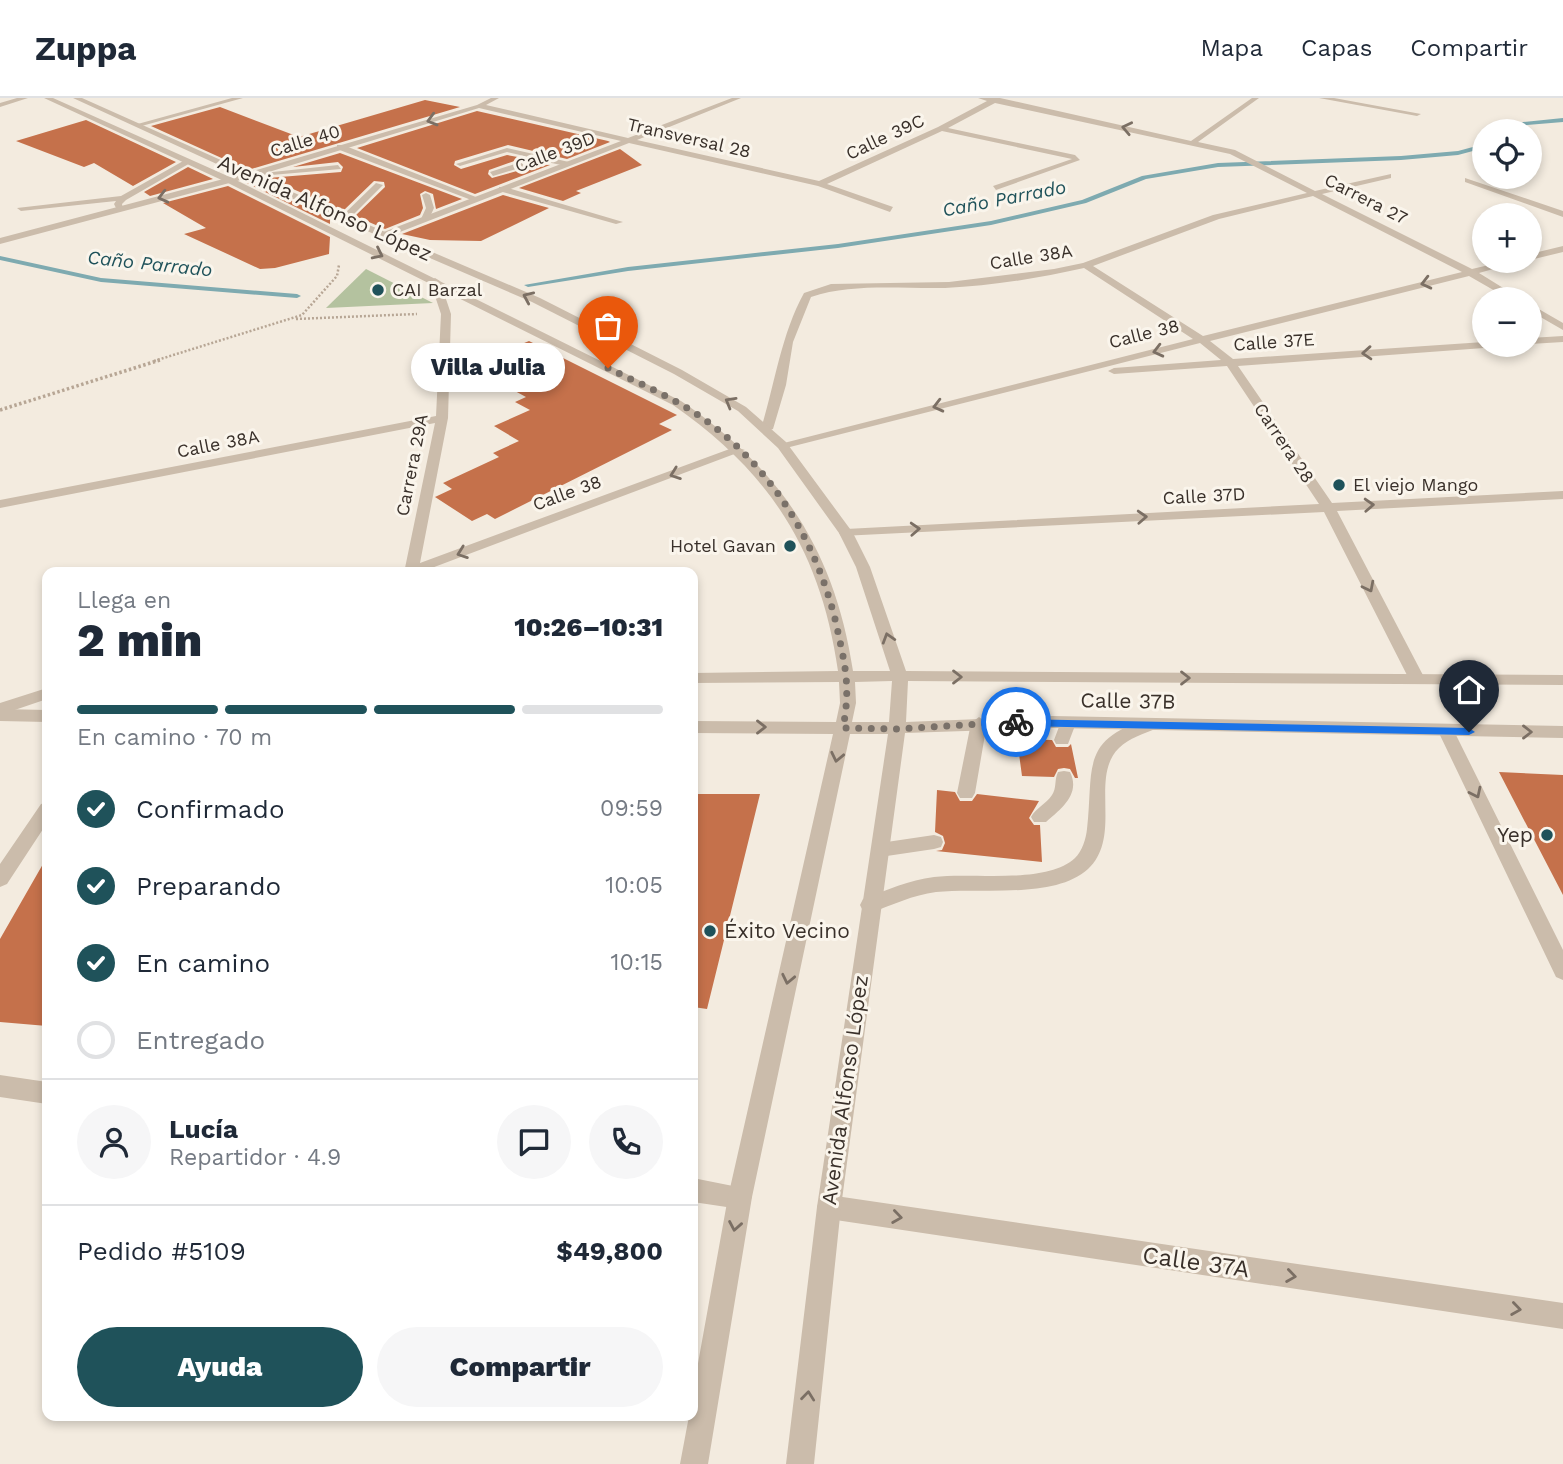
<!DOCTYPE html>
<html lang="es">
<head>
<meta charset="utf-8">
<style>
	body { margin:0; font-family:"Work Sans",sans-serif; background:#f6f6f7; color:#1f2937; height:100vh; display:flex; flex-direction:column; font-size:26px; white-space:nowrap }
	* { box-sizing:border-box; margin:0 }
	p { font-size:23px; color:#747a83 }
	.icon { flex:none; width:38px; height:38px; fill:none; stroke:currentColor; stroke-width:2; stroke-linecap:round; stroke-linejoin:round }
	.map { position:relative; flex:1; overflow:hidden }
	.panel { position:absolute; left:42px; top:469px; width:656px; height:854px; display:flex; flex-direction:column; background:#fff; border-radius:14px; box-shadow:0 4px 10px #0003 }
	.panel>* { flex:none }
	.buttons { position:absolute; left:1472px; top:21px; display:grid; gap:14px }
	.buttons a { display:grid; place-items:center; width:70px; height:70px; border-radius:50%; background:#fff; box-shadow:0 4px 10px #0003; font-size:35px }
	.pin { position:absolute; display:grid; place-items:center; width:60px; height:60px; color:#fff; margin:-72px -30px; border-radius:50% 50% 50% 0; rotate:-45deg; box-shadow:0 0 7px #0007 }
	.pin .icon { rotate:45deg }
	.courier { position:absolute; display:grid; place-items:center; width:70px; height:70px; margin:-35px; border:5px solid #1a73e8; border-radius:50%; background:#fff; color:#222; box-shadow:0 2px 9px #0007 }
	.bubble { position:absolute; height:49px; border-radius:24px; background:#fff; box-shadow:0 4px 10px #0003; font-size:23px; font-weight:800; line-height:49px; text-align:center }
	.head em { font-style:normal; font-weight:800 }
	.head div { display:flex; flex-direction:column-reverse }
	.head { display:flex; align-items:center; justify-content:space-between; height:119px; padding:0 35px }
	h1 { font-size:46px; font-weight:800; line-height:52px }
	.bar { display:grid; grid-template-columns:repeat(4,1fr); gap:10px 7px; align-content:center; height:84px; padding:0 35px }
	.bar i { height:9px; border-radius:5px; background:#e0e1e3 }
	.bar .current { background:#1f525a }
	.bar p { grid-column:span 4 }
	.line { display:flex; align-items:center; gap:18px; padding:0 35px; border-top:2px solid #e0e1e3 }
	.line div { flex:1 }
	.round { display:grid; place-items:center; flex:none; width:74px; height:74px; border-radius:37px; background:#f6f6f7 }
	ol { padding:0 35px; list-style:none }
	li { display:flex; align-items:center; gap:21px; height:77px }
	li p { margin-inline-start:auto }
	li .icon { padding:7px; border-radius:50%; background:#1f525a; color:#fff; stroke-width:4 }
	li:last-child { color:#747a83 }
	li i { width:38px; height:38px; border:4px solid #e0e1e3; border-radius:50% }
	.action { display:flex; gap:14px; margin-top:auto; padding:14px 35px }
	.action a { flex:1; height:80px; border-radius:42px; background:#1f525a; color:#fff; font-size:28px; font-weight:800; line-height:80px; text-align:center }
	.action a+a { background:#f6f6f7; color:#1f2937 }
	header { display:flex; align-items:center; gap:42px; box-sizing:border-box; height:98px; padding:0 35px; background:#fff; border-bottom:2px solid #e0e1e3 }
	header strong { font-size:33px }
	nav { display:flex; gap:38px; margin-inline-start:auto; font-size:24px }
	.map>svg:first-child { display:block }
	.green { fill:#b4c29f }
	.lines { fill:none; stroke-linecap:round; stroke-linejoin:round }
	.stream { fill:#7eaab0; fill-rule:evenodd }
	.building { fill:#c5714b }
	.path-far1 { stroke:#b7a695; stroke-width:2.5; stroke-dasharray:2 2; stroke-linecap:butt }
	.path { stroke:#b7a695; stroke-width:3.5; stroke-dasharray:2.5 2.5; stroke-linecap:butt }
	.service { fill:#cbbcab; fill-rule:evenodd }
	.minor { fill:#cbbcab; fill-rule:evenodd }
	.tertiary { fill:#cbbcab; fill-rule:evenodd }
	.oneway { stroke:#7b6f64 }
	.route { fill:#1a73e8 }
	.done { stroke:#7a7169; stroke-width:7; stroke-dasharray:0 12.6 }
	.poi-dot { fill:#1f525a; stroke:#faf5ec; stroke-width:2.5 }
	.labels { text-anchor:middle; stroke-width:6; stroke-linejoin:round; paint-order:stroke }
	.far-street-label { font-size:18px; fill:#39302a; stroke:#faf5ec }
	.far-poi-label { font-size:18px; fill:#39302a; stroke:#faf5ec; text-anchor:start }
	.far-water-label { font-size:19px; font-style:italic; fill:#1f525a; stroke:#faf5ec }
	.street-label { font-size:21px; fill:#39302a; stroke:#faf5ec }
	.poi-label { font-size:21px; fill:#39302a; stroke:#faf5ec; text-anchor:end }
	.near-street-label { font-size:24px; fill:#39302a; stroke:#faf5ec }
</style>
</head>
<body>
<header>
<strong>Zuppa</strong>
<nav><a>Mapa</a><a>Capas</a><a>Compartir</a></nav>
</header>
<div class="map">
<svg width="1563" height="1366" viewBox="0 0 1563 1366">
	<rect width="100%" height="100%" fill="#f3ebdf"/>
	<path class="green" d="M 366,171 L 433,205 L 326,210 Z"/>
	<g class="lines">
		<path class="stream" d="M 1563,20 L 1563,24 L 1527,27 L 1519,33 L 1513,33 L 1523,24 Z
			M 1484,46 L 1484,50 L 1458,57 L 1401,62 L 1218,69 L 1146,81 L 1086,105 L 991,127 L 838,150 L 628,173 L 528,189 L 524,187 L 628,169 L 838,146 L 991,123 L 1082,102 L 1142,78 L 1218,65 L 1401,58 L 1458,53 Z
			M 0,158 L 101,180 L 297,196 L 301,198 L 297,200 L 101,184 L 0,162 Z"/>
	</g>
	<path class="building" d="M 425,2 L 460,9 L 248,72 L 151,28 L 220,9 L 299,39 Z
		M 477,13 L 608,43 L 610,44 L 567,61 L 508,47 L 455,63 L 454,67 L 461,71 L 507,57 L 523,60 L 489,72 L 488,76 L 492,80 L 542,66 L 550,67 L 475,96 L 357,50 Z
		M 86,22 L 176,64 L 133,88 L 94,65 L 84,69 L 16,43 Z
		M 620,51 L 642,67 L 576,93 L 581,95 L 563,103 L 519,90 Z
		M 340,55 L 462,101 L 436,111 L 433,96 L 425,93 L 420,96 L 423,110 L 420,117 L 385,131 L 355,118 L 385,89 L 384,84 L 374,83 L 343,113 L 268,80 L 341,74 L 343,69 L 338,64 L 293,69 Z
		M 188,69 L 213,81 L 150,98 L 144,94 Z
		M 248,83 L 330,120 L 330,126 L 245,84 Z
		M 228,88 L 330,139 L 329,156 L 275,170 L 260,171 L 184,136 L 206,130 L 163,105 Z
		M 503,97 L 549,110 L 481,143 L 430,142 L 402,136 Z
		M 529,243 L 677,317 L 659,326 L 672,332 L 495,421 L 487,416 L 472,423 L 435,399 L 452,391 L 443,385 L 499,359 L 493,355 L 519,343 L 494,328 L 530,312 L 515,304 L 526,299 L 469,268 Z
		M 1017,641 L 1052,642 L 1056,649 L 1068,649 L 1071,646 L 1078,680 L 1075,680 L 1070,671 L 1064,670 L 1058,671 L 1054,679 L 1022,678 Z
		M 1499,674 L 1563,677 L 1563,797 Z
		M 937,692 L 955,694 L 960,703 L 972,703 L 977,696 L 1039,703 L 1029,720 L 1034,727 L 1040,727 L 1042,764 L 936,753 L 942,752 L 945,745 L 943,738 L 935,734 Z
		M 693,696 L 760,696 L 707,911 L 693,909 Z
		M 47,759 L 47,928 L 0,924 L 0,841 Z"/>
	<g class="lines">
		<path class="path-far1" d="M 296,221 L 417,216
			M 154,263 L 302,217 L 337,178 L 339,167"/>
		<path class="path" d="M 0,312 L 160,262"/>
		<path class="service" d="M 337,47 L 343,47 L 481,101 L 474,103 L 337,51 Z
			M 507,50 L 569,64 L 570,66 L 566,68 L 542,63 L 493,78 L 490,74 L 533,60 L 507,54 L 460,68 L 456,66 Z
			M 185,62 L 192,64 L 126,102 L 122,106 L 123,112 L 117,112 L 114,106 L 116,103 L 21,113 L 17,110 L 121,98 Z
			M 338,67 L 341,71 L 249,79 L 245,77 Z
			M 376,85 L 383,87 L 349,121 L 343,121 L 343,117 Z
			M 499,89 L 505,89 L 623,124 L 616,126 L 499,93 Z
			M 426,95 L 430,97 L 434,110 L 429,121 L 425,124 L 421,121 L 426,110 L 422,97 Z
			M 979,619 L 987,625 L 975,695 L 972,700 L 960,700 L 957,695 L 971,625 Z
			M 1068,619 L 1076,625 L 1068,646 L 1056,646 L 1054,642 L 1062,621 Z
			M 1151,620 L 1157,622 L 1159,626 L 1157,630 C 1144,636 1129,640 1119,650 C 1089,679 1123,738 1088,771 C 1054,802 979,789 936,794 C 913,797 892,807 870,815 L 863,813 L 860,807 L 863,801 C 887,792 909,782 934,779 C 972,774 1046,787 1075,760 C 1082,753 1086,741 1087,731 C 1094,670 1079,641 1151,620 Z
			M 1064,673 L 1070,674 C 1081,696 1061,711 1046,724 L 1034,724 L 1031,719 C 1036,710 1046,706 1052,697 C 1057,690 1054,682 1058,674 Z
			M 47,704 L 47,725 L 7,786 L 0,789 L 0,766 L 41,706 Z
			M 934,737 L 941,739 L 943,744 L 941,749 L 934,751 L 880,759 L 873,757 L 871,752 L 873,747 L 880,745 Z"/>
		<path class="minor" d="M 232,0 L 243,0 L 138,29 L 134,27 Z
			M 491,0 L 499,0 L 486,7 L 628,40 L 732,0 L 741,0 L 637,42 L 819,83 L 938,29 L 987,3 L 978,0 L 1000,0 L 1191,43 L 1252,0 L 1259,0 L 1198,44 L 1235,52 L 1315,93 L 1391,76 L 1391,80 L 1322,96 L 1472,171 L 1506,163 L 1521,163 L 1479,175 L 1521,201 L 1509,201 L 1469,178 L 1210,243 L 1233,261 L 1484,244 L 1484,247 L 1489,247 L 1484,250 L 1238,268 L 1332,405 L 1563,393 L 1563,401 L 1337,413 L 1425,581 L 1417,586 L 1409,581 L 1324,414 L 841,438 L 839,435 L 846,431 L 1319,406 L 1227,268 L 1114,276 L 1108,273 L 1114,270 L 1221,262 L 1200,245 L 782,351 L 776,347 L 1193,241 L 1084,170 C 1040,180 991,188 945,190 C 901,191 853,185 811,199 L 793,244 L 786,287 L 773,331 L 763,334 L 761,331 C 775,285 781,237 804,195 L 831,186 L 949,184 L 1054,171 L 1083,165 L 1213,117 L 1307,95 L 1230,56 L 995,5 L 948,30 L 1075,57 L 1080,62 L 996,92 L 993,88 L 1072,61 L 942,33 L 827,86 L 893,109 L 890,114 L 818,88 L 629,45 L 387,139 L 381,139 L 381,135 L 621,43 L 479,10 L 252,79 L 0,146 L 0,140 L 246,75 L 477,7 ZM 1313,98 L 1462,174 L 1203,238 L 1093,168 L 1219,121 Z
			M 1319,0 L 1334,0 L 1421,16 L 1417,18 Z
			M 1465,80 L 1563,113 L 1563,119 L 1465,84 Z
			M 1563,148 L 1563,154 L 1530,162 L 1530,156 Z
			M 435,180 L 440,183 L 451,216 L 448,320 L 420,465 L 735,349 L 745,352 L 421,474 L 401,474 L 405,470 L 435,325 L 0,410 L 0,402 L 436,318 L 441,216 L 430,183 Z
			M 1530,206 L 1563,225 L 1563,232 L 1530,213 Z
			M 1563,238 L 1563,244 L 1530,246 L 1530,240 Z
			M 47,590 L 47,601 L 0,617 L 0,605 Z
			M 1446,627 L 1454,633 L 1563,852 L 1563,882 L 1556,879 L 1438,633 Z
			M 0,977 L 47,984 L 47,1006 L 0,999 Z
			M 693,1080 L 748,1091 L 752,1099 L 748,1107 L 740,1111 L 693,1104 Z
			M 829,1097 L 1563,1205 L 1563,1231 L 829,1121 L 820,1118 L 817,1109 L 820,1100 Z"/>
		<path class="tertiary" d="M 17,0 L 28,0 L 0,9 L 0,5 Z
			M 44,0 L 53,0 L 232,80 L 681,303 C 781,371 835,453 853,573 L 890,573 L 856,469 L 839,435 L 778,350 L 738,313 L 674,276 L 532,204 L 302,105 L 73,0 L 82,0 L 308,101 L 540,200 L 682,272 L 746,309 L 786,344 L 853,435 L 870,469 L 906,573 L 1563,577 L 1563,587 L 908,583 L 906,624 L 1053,618 L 1563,628 L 1563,640 L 1053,630 L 905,635 L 841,1109 L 814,1366 L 786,1366 L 817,1109 L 888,636 L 850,636 L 752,1099 L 708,1366 L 680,1366 L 689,1318 L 693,1318 L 693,1293 L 728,1099 L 833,636 L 693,635 L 693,623 L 836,624 L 840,605 L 839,584 L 693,585 L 693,575 L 838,573 C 821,454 771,375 673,307 L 226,84 ZM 892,583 L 889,624 L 852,624 L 856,605 L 855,584 Z
			M 0,611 L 47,612 L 47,624 L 0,623 Z"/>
	</g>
	<defs><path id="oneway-chevron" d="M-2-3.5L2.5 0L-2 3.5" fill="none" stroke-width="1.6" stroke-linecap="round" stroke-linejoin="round" transform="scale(1.75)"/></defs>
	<g class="oneway">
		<use href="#oneway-chevron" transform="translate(432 22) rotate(164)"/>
		<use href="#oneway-chevron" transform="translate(1127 30) rotate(-168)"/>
		<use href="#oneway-chevron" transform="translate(163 99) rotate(166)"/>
		<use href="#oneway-chevron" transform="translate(378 156) rotate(26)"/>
		<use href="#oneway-chevron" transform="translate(1426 185) rotate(166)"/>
		<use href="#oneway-chevron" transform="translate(528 199) rotate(-156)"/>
		<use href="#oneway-chevron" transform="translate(1158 253) rotate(166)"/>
		<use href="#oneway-chevron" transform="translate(1367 255) rotate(176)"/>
		<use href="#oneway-chevron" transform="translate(730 304) rotate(-150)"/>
		<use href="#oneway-chevron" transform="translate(938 308) rotate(166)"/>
		<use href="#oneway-chevron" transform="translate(675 376) rotate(160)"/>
		<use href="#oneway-chevron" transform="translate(1369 407) rotate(-3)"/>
		<use href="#oneway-chevron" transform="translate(1142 419) rotate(-3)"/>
		<use href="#oneway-chevron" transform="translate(915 431) rotate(-3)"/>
		<use href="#oneway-chevron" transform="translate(462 455) rotate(160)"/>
		<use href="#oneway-chevron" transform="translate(1369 489) rotate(63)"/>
		<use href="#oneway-chevron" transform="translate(888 540) rotate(-107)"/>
		<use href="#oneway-chevron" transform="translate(957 579)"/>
		<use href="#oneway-chevron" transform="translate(1185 580)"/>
		<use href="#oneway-chevron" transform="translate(761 629)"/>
		<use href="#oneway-chevron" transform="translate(1527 634)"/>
		<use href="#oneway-chevron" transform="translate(837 659) rotate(102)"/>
		<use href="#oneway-chevron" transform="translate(1476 695) rotate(64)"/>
		<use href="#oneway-chevron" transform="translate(788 881) rotate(102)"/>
		<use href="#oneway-chevron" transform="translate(897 1119) rotate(8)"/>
		<use href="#oneway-chevron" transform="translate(735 1128) rotate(100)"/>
		<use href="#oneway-chevron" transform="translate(1291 1178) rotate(8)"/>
		<use href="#oneway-chevron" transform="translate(1516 1211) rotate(8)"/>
		<use href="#oneway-chevron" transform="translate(808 1298) rotate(-84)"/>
	</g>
	<path class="route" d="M 1016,621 L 1469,630 L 1475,634 L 1469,637 L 1016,628 L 1011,624 Z"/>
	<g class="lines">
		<path class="done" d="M 608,270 C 638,285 670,298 698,317 C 770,366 816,442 836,525 C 845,567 851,587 843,630 L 897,631 L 1016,624"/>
	</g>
	<g class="poi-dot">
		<circle cx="378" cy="192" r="7"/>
		<circle cx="1339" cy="387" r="7"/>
		<circle cx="790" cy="448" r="7"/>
		<circle cx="1547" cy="737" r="7"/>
		<circle cx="710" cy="833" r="7"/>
	</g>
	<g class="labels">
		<g class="far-street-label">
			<text transform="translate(885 39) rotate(-25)" y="6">Calle 39C</text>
			<text transform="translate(689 40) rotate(13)" y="6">Transversal 28</text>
			<text transform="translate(305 43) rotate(-17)" y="6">Calle 40</text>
			<text transform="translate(555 54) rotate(-21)" y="6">Calle 39D</text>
			<text transform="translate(1366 101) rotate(27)" y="6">Carrera 27</text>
			<text transform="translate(1031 159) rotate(-9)" y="6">Calle 38A</text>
			<text transform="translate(1144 236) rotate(-14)" y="6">Calle 38</text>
			<text transform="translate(1274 244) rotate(-4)" y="6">Calle 37E</text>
			<text transform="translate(1284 345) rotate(56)" y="6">Carrera 28</text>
			<text transform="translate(218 346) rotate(-11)" y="6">Calle 38A</text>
			<text transform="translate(412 367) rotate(-79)" y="6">Carrera 29A</text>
			<text transform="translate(567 395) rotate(-20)" y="6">Calle 38</text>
			<text transform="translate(1204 398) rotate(-3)" y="6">Calle 37D</text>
		</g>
		<g class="far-poi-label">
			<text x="392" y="198">CAI Barzal</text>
			<text x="1353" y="393">El viejo Mango</text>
			<text x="776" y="454" text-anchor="end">Hotel Gavan</text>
		</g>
		<g class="far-water-label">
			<text transform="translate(1004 100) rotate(-11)" y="7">Caño Parrado</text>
			<text transform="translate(150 165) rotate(6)" y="7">Caño Parrado</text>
		</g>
		<g class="street-label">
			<text transform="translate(325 110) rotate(24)" y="7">Avenida Alfonso López</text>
			<text transform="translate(1128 603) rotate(1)" y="7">Calle 37B</text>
			<text transform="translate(845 992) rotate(-82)" y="7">Avenida Alfonso López</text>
		</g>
		<g class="poi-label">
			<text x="1533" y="744">Yep</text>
			<text x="724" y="840" text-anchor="start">Éxito Vecino</text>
		</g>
		<g class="near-street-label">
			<text transform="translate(1196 1164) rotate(8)" y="8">Calle 37A</text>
		</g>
	</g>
</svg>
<div class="buttons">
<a><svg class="icon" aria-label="locate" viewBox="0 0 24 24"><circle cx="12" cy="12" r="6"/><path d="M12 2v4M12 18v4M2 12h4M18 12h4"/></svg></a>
<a>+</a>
<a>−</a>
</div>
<div class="pin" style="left:608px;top:270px;background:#ea580c"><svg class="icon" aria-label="bag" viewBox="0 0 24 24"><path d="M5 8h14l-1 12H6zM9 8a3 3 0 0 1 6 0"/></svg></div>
<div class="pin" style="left:1469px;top:634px;background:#1f2937"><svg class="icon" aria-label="home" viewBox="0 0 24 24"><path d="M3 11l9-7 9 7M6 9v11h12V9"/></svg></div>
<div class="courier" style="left:1016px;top:624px"><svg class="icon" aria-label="bike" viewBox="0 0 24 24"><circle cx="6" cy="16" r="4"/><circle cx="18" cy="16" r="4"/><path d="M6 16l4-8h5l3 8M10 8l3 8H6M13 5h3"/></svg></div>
<div class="bubble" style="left:411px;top:245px;width:154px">Villa Julia</div>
<section class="panel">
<div class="head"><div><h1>2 min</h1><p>Llega en</p></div><em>10:26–10:31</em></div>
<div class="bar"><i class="current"></i><i class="current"></i><i class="current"></i><i></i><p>En camino · 70 m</p></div>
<ol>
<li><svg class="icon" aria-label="check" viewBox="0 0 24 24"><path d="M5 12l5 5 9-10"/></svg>Confirmado<p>09:59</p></li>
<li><svg class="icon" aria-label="check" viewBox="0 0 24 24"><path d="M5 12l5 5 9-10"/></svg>Preparando<p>10:05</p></li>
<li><svg class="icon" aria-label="check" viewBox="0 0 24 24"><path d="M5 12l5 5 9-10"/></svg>En camino<p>10:15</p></li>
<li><i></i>Entregado</li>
</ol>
<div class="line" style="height:126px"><a class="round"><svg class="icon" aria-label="person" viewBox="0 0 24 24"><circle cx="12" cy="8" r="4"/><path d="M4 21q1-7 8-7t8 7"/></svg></a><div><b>Lucía</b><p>Repartidor · 4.9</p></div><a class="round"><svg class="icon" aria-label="chat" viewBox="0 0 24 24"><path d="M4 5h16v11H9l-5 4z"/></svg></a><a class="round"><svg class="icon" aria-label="phone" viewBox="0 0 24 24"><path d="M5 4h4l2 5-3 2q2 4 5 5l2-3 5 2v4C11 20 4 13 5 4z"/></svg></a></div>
<div class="line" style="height:91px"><div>Pedido #5109</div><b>$49,800</b></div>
<div class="action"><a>Ayuda</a><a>Compartir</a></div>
</section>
</div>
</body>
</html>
